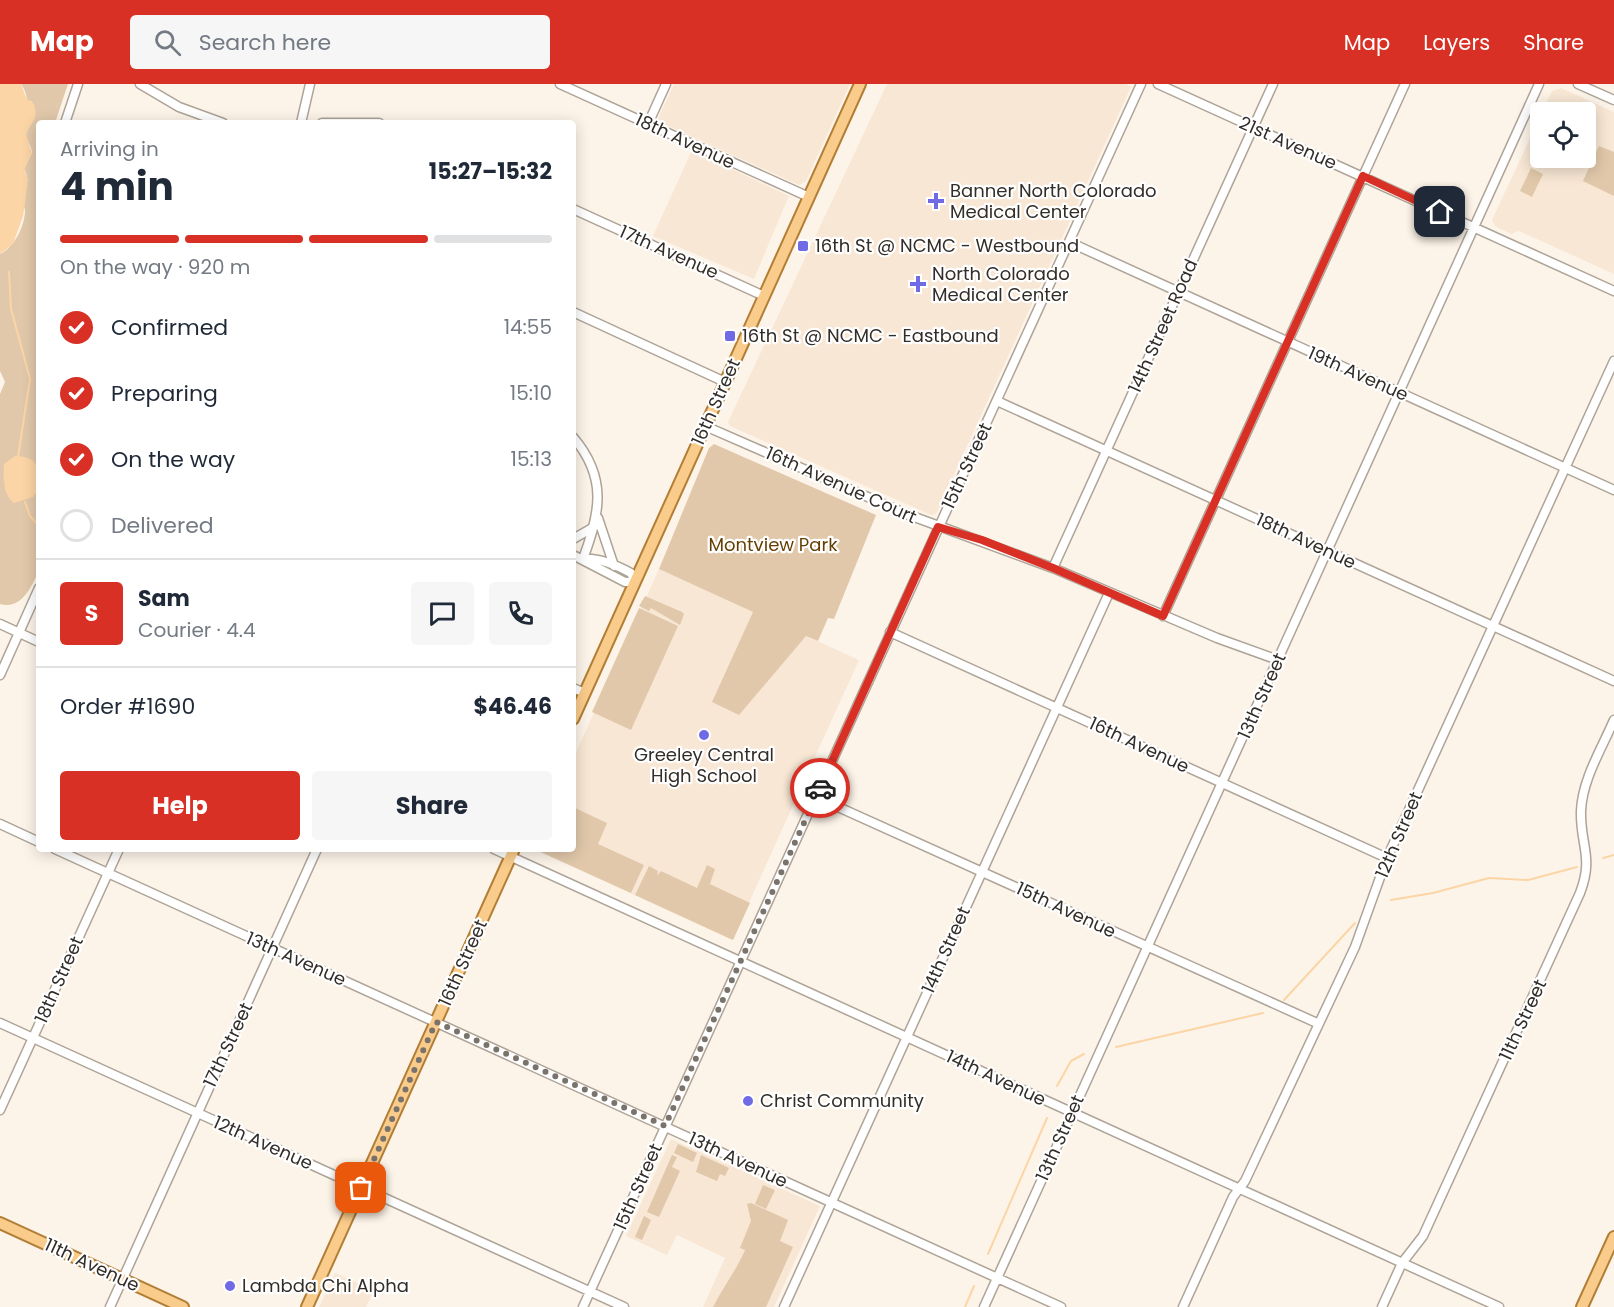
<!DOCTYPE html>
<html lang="en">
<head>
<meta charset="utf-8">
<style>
	body { margin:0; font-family:Poppins,sans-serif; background:#f6f6f7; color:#1f2937; height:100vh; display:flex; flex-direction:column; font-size:22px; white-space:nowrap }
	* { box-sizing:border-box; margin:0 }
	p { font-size:20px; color:#747a83 }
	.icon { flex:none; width:33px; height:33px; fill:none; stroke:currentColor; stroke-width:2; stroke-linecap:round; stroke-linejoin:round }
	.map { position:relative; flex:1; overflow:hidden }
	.drawer { position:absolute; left:36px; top:36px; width:540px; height:732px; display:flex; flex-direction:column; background:#fff; border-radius:6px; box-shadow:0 3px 15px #0003 }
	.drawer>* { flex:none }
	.buttons { position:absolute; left:1530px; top:18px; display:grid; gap:12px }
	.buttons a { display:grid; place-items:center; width:66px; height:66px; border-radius:6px; background:#fff; box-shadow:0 3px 15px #0003; font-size:30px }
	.pin { position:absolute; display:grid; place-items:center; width:51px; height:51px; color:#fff; margin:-26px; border-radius:12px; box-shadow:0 3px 9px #0006 }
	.courier { position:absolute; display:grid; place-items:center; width:60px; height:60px; margin:-30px; border:4px solid #d93025; border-radius:50%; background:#fff; color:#222; box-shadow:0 2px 8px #0007 }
	.headline em { font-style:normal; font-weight:700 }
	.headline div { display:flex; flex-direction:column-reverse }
	.headline { display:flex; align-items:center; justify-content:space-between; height:102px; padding:0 24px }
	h1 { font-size:39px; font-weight:700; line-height:45px }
	.bar { display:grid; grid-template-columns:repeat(4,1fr); gap:9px 6px; align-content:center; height:72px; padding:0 24px }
	.bar i { height:8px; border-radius:4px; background:#e0e1e3 }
	.bar .on { background:#d93025 }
	.bar p { grid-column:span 4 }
	.line { display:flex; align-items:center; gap:15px; padding:0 24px; border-top:2px solid #e0e1e3 }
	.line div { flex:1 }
	.round { display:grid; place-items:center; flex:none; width:63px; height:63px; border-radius:6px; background:#f6f6f7 }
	ol { padding:0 24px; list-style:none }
	li { display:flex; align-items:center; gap:18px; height:66px }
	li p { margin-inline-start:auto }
	li .icon { padding:6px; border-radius:50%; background:#d93025; color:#fff; stroke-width:4 }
	li:last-child { color:#747a83 }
	li i { width:33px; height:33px; border:3px solid #e0e1e3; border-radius:50% }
	.action { display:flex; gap:12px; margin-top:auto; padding:12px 24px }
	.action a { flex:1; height:69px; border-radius:6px; background:#d93025; color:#fff; font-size:24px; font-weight:700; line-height:69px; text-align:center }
	.action a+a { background:#f6f6f7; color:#1f2937 }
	header { display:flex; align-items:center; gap:36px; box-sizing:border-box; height:84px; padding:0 30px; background:#d93025; color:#fff }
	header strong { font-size:28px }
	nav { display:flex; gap:33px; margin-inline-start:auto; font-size:21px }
	.search { width:420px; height:54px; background:#f6f6f7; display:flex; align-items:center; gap:15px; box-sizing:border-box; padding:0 21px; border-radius:6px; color:#747a83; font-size:22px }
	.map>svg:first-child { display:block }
	.built { fill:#f8e7d4 }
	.green { fill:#e1c8aa }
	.water { fill:#fcd5a6 }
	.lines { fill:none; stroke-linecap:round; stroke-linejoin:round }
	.stream { stroke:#fcd5a6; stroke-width:2 }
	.minor-casing { stroke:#aea397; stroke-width:11 }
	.major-casing { stroke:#b27e36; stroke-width:14 }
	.minor { stroke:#fff; stroke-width:8 }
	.major { stroke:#facc8b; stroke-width:10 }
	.done { stroke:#79736c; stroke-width:6; stroke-dasharray:0 10.8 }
	.route { stroke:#d93025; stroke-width:8 }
	.poi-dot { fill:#706ae4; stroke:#fff; stroke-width:2 }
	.labels { text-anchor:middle; stroke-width:4.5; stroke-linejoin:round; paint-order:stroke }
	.street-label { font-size:18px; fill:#322d28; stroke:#fff }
	.poi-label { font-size:18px; fill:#322d28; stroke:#fff; text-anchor:start }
	.park-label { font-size:18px; fill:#643f04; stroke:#fff }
</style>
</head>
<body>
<header>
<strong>Map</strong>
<div class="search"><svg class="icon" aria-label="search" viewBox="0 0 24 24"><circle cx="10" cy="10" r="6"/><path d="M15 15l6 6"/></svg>Search here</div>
<nav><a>Map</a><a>Layers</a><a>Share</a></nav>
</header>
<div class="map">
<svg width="1614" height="1223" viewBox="0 0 1614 1223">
	<rect width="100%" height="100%" fill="#fdf4e9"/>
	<path class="built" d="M 674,0 L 850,0 L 806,97 L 799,101 L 657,37 Z
		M 887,0 L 1126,0 L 1131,3 L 936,430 L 931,431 L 730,342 L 728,338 Z
		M 1561,4 L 1614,28 L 1614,190 L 1519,147 L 1511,150 L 1496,143 L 1492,136 L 1540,33 L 1540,74 L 1586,74 L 1586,28 L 1542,28 L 1552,7 Z
		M 692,66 L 789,112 L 754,195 L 653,152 Z
		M 659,485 L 859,576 L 732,856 L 534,765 L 573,765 L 573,675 Z
		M 671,1055 L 820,1122 L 774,1223 L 703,1223 L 725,1174 L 677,1151 L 667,1171 L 626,1152 Z
		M 335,1189 L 374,1206 L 366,1223 L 319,1223 Z"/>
	<path class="green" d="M 21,0 L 68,0 L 55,39 L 39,39 L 39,486 C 32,502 22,526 0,520 L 0,310 L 5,298 L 0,287 L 0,170 C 14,164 25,142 25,126 C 24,123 23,120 23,117 C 25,106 31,96 24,85 L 32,69 C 32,62 26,57 26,51 C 27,35 31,13 21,0 Z
		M 1599,62 L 1614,68 L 1614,112 L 1583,97 Z
		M 1531,84 L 1543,90 L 1532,113 L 1520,107 Z
		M 714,360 L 876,431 L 834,535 L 828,534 L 818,557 L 806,552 L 739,631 L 712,618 L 753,528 L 659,485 L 709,364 Z
		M 645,512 L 682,528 L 684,530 L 680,541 L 651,524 L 649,527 L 639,522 Z
		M 639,524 L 678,542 L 631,646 L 592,628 Z
		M 573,723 L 607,739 L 598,760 L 644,781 L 631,809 L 534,765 L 573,765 Z
		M 707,781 L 715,785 L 710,800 L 750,819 L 733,856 L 635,811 L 649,782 L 658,787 L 657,792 L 661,787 L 697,804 Z
		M 678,1060 L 697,1069 L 693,1078 L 674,1069 Z
		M 672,1071 L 677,1073 L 672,1083 L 680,1087 L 659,1133 L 647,1128 Z
		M 701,1071 L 729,1084 L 725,1092 L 720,1090 L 717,1097 L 696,1088 Z
		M 763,1101 L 775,1106 L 766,1125 L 755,1120 Z
		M 751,1119 L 788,1136 L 780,1157 L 793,1163 L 766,1223 L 713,1223 C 723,1203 736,1187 745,1166 L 740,1164 L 751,1137 L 747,1120 Z
		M 644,1132 L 651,1136 L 642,1156 L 635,1153 Z"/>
	<path class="water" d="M 0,0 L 21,0 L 27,16 L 32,17 C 41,33 31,38 26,51 L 32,69 L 24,85 L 28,96 L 23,132 L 13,160 L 0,170 Z
		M 15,372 C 39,373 39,383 39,405 L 33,413 L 14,419 C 3,412 3,392 4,380 Z"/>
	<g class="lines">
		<path class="stream" d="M 9,188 L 11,225 L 30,295 L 18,373
			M 25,418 L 30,432 L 39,442
			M 1603,774 L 1614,771
			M 1391,816 L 1433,809 L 1489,794 L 1528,796 L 1577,783
			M 1284,916 L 1355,839
			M 1116,963 L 1263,929
			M 1057,1002 L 1071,977 L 1084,970
			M 988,1170 L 1047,1034
			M 965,1223 L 974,1202"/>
		<defs>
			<path id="minor" d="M 140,0 L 179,23 L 223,39
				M 560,0 L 809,113
				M 1158,0 L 1614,207
				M 1578,0 L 1614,16
				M 65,39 L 78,0
				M 301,39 L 310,0
				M 322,39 L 379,39
				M 648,40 L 666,0
				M 573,125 L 764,212
				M 1069,158 L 1614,406
				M 573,228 L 725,298
				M 997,317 L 1614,597
				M 705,342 L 909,431 L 1053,484 L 1217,554 L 1278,576
				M 573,353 C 608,394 600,429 583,475
				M 598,434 L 614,482
				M 573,455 L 594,443
				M 573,471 L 625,498 L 635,498 L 631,489 C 618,482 598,473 583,475
				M 1053,484 L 1273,0
				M 1163,532 L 1405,0
				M 0,540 L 39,558
				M 890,548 L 1387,774
				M 0,591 L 39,504
				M 573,604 L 585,609
				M 816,713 L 1317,939
				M 0,740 L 39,758
				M 55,765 L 1061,1223
				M 494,765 L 1499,1223
				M 0,939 L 624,1223
				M 0,1026 L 119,765
				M 110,1223 L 317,765
				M 583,1223 L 1141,0
				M 784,1223 L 1109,509
				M 984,1223 L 1539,0
				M 1183,1223 L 1233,1113 L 1245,1097 L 1355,863 L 1387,774 L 1614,277
				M 1382,1223 L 1402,1179 L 1423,1152 L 1580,809 C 1594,773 1580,761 1581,727 C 1582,696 1602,664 1614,636"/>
			<path id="major" d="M 573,635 L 860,0
				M 0,1139 L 183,1223
				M 307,1223 L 514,765
				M 1582,1223 L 1614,1153"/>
		</defs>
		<use href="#minor" class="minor-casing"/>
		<use href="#major" class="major-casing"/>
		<use href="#minor" class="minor"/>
		<use href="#major" class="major"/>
	</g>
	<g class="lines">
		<path class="done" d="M 361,1104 L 436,938 L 665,1042 L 820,704"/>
		<path class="route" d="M 820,704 L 938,443 L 982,456 L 1053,484 L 1163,532 L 1363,92 L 1440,128"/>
	</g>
	<g class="poi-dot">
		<path d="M933 108h6v6h6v6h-6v6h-6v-6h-6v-6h6z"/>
		<rect x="797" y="156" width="12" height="12" rx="3"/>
		<path d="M915 191h6v6h6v6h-6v6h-6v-6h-6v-6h6z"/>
		<rect x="724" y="246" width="12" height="12" rx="3"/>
		<circle cx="704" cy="651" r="6"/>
		<circle cx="748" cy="1017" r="6"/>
		<circle cx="230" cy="1202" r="6"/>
	</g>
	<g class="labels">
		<g class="street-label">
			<text transform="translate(685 57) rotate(25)" y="6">18th Avenue</text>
			<text transform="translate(1288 59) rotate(24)" y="6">21st Avenue</text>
			<text transform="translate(669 168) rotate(24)" y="6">17th Avenue</text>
			<text transform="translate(1163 242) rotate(-66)" y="6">14th Street Road</text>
			<text transform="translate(1358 290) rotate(24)" y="6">19th Avenue</text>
			<text transform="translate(716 318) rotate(-66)" y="6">16th Street</text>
			<text transform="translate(967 382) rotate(-65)" y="6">15th Street</text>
			<text transform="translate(841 401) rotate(24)" y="6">16th Avenue Court</text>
			<text transform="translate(1306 457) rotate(25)" y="6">18th Avenue</text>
			<text transform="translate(1262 612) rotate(-66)" y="6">13th Street</text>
			<text transform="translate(1139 661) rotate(25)" y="6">16th Avenue</text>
			<text transform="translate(1399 751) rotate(-67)" y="6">12th Street</text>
			<text transform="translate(1066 826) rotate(25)" y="6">15th Avenue</text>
			<text transform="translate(946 866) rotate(-66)" y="6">14th Street</text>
			<text transform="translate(296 875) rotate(24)" y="6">13th Avenue</text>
			<text transform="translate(463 879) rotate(-66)" y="6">16th Street</text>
			<text transform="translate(59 896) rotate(-66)" y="6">18th Street</text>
			<text transform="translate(1523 936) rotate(-65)" y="6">11th Street</text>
			<text transform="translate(228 961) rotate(-65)" y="6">17th Street</text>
			<text transform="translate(996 994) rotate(25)" y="6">14th Avenue</text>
			<text transform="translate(1060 1054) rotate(-66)" y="6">13th Street</text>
			<text transform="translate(263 1059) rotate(24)" y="6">12th Avenue</text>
			<text transform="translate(738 1076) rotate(25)" y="6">13th Avenue</text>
			<text transform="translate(638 1103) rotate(-66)" y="6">15th Street</text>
			<text transform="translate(92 1181) rotate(25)" y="6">11th Avenue</text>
		</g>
		<g class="poi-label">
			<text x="950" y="113">Banner North Colorado<tspan x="950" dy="21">Medical Center</tspan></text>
			<text x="815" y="168">16th St @ NCMC - Westbound</text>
			<text x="932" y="196">North Colorado<tspan x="932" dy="21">Medical Center</tspan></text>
			<text x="742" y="258">16th St @ NCMC - Eastbound</text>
			<text x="704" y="677" text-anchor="middle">Greeley Central<tspan x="704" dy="21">High School</tspan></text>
			<text x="760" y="1023">Christ Community</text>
			<text x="242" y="1208">Lambda Chi Alpha</text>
		</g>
		<g class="park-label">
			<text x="773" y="467">Montview Park</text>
		</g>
	</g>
</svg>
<div class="buttons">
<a><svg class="icon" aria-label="locate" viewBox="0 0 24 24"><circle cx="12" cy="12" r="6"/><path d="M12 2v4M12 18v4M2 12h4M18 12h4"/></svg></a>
</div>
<div class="pin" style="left:361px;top:1104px;background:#ea580c"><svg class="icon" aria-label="bag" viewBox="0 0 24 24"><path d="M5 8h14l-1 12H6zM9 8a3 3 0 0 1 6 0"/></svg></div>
<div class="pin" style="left:1440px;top:128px;background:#1f2937"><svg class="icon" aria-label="home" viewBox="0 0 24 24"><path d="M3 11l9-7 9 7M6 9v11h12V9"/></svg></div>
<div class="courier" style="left:820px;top:704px"><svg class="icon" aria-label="car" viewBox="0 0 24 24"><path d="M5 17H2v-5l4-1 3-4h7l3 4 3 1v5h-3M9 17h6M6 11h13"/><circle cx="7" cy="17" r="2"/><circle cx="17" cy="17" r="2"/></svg></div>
<section class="drawer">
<div class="headline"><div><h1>4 min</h1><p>Arriving in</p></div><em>15:27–15:32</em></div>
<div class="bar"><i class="on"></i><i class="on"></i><i class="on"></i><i></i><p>On the way · 920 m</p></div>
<ol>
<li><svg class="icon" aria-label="check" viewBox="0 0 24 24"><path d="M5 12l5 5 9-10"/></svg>Confirmed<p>14:55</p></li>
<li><svg class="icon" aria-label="check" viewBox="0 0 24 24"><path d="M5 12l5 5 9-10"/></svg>Preparing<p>15:10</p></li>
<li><svg class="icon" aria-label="check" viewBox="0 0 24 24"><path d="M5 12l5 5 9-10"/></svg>On the way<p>15:13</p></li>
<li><i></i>Delivered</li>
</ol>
<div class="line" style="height:108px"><b class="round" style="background:#d93025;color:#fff">S</b><div><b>Sam</b><p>Courier · 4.4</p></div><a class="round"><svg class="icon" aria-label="chat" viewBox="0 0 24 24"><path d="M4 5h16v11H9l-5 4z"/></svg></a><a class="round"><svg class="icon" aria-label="phone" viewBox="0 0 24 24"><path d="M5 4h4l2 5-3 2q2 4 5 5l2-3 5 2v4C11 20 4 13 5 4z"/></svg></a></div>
<div class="line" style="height:78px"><div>Order #1690</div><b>$46.46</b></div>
<div class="action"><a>Help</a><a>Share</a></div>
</section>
</div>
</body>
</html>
